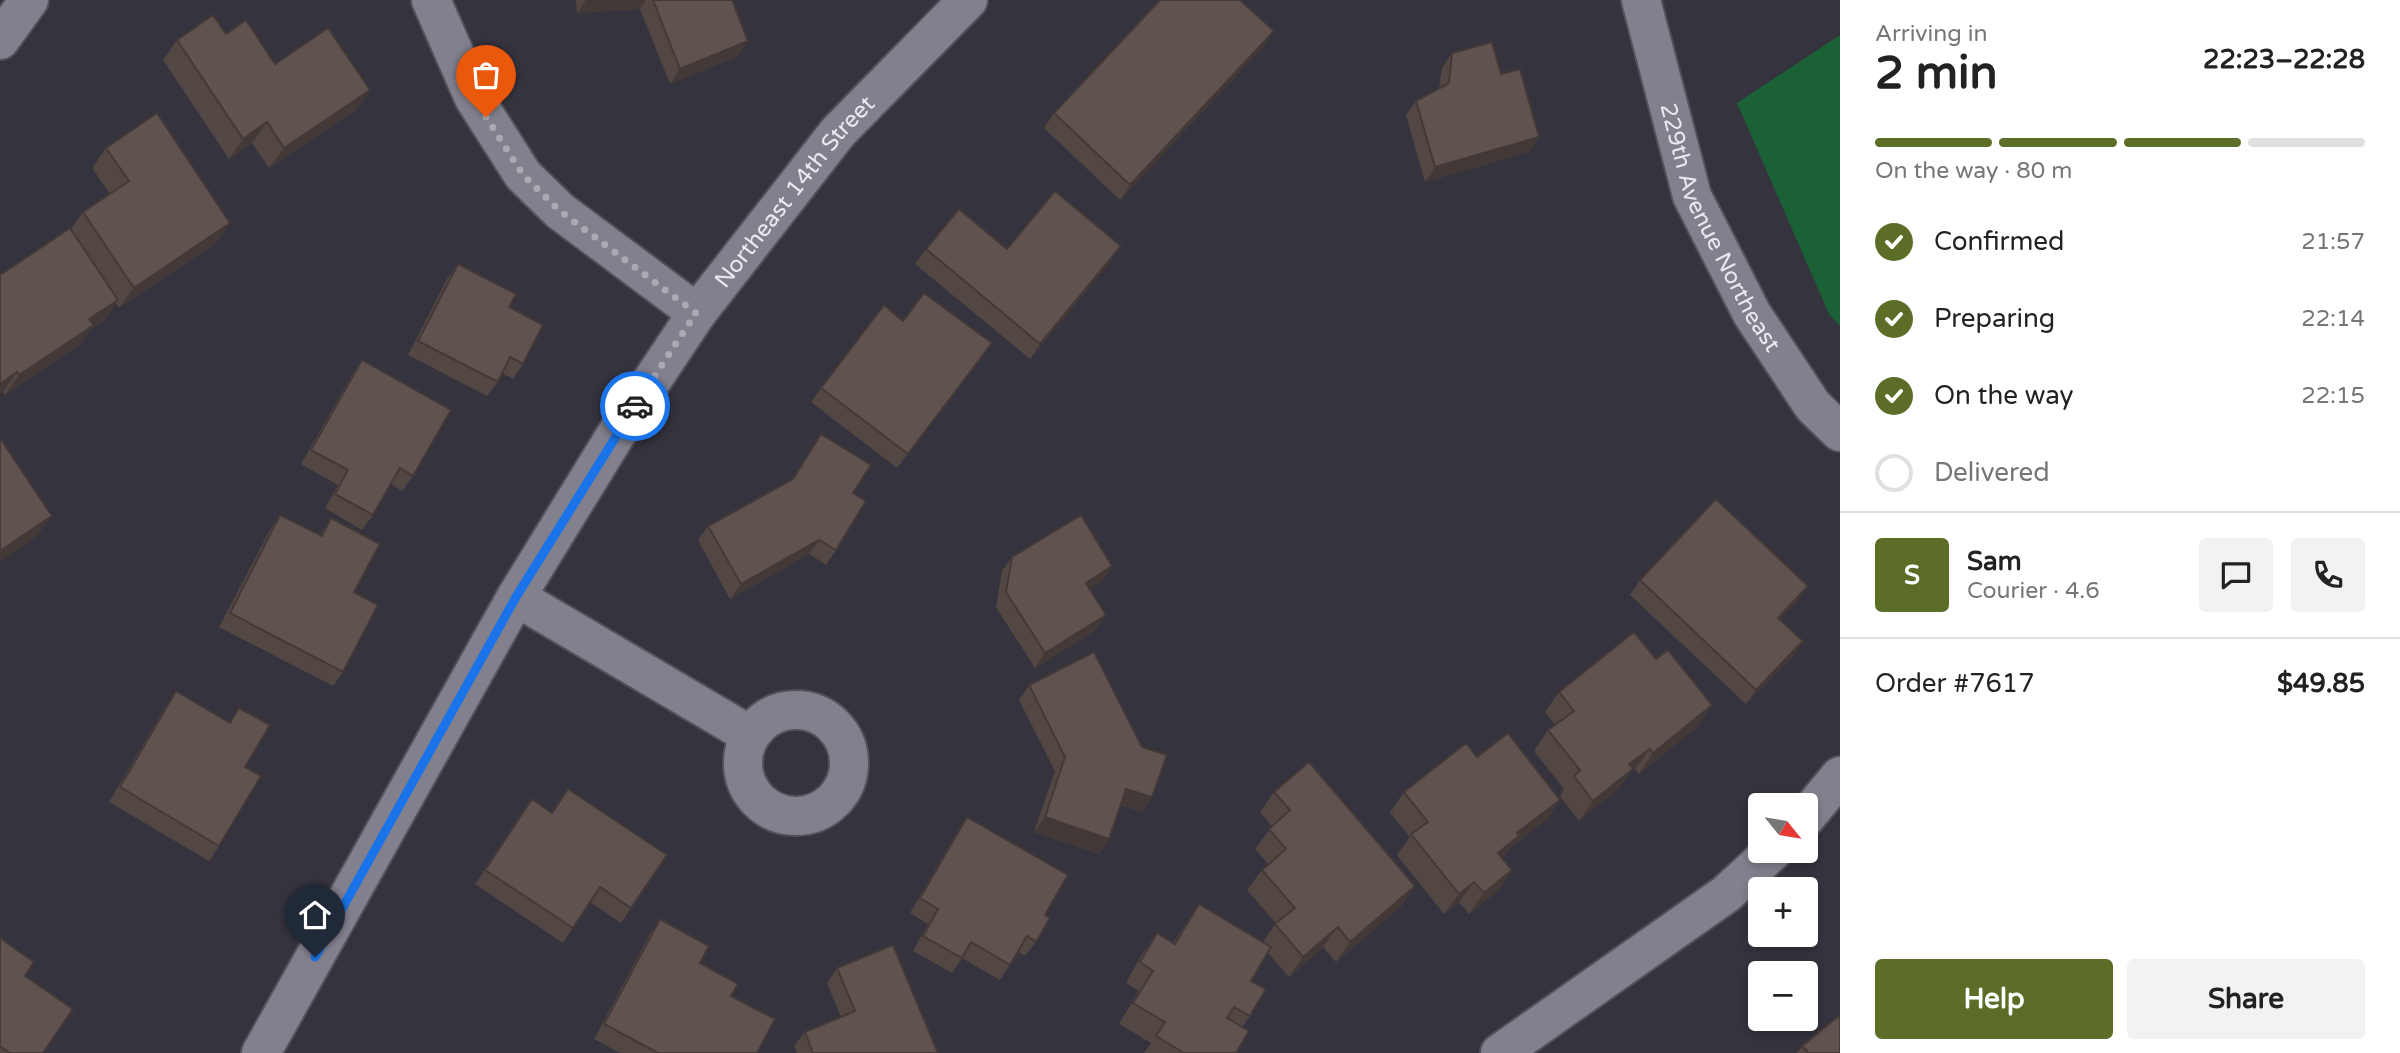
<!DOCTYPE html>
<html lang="en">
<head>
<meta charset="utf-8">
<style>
	body { margin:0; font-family:"Varela Round",sans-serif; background:#f2f2f2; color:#222; height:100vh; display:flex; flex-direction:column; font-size:26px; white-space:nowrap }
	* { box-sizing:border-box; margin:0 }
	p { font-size:23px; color:#767676 }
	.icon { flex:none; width:38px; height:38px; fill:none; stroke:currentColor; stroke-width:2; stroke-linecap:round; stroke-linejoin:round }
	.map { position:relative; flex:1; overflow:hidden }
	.details { display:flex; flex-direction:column; background:#fff; width:560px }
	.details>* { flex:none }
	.needle { width:46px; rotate:120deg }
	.buttons { position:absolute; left:1748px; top:793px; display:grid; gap:14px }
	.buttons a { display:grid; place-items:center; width:70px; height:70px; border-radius:7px; background:#fff; box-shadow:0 4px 10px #0003; font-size:35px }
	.pin { position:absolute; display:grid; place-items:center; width:60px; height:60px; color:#fff; margin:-72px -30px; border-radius:50% 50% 50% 0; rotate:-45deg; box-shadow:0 0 7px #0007 }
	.pin .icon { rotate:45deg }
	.courier { position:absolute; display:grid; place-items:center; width:70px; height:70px; margin:-35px; border:5px solid #1a73e8; border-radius:50%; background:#fff; color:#222; box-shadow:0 2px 9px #0007 }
	.head em { font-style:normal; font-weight:700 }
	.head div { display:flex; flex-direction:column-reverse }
	.head { display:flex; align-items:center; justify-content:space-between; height:119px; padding:0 35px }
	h1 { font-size:46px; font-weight:700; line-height:52px }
	.bar { display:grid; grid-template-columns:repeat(4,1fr); gap:10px 7px; align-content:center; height:84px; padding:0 35px }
	.bar i { height:9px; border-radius:5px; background:#e0e0e0 }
	.bar .current { background:#5b6d26 }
	.bar p { grid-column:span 4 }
	.line { display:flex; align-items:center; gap:18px; padding:0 35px; border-top:2px solid #e0e0e0 }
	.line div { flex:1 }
	.round { display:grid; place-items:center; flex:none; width:74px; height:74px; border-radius:7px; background:#f2f2f2 }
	ol { padding:0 35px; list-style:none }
	li { display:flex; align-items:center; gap:21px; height:77px }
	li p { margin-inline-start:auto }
	li .icon { padding:7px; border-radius:50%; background:#5b6d26; color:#fff; stroke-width:4 }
	li:last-child { color:#767676 }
	li i { width:38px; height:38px; border:4px solid #e0e0e0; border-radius:50% }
	.button { display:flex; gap:14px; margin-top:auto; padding:14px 35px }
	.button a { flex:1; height:80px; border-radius:7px; background:#5b6d26; color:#fff; font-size:28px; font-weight:700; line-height:80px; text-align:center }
	.button a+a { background:#f2f2f2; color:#222 }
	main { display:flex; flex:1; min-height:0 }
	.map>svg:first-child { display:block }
	.green { fill:#1b6136 }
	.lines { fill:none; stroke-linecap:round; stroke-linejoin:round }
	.street-casing { stroke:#52515a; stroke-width:42 }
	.street { stroke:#82808d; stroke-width:38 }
	.wall { fill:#534744 }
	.shaded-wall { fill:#433937 }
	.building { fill:#60524f; stroke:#433937; stroke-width:2 }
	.done { stroke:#aba9b2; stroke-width:7; stroke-dasharray:0 12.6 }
	.route { stroke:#1a73e8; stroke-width:9 }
	.labels { text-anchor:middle; stroke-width:7; stroke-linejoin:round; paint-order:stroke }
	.street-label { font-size:23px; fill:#eae9f0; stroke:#1c1c21 }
</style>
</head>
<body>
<main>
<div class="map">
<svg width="1840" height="1053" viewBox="0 0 1840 1053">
	<rect width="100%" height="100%" fill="#35333e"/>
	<path class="green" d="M 1840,35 L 1840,326 L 1829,314 L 1737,103 Z"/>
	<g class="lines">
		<defs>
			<g id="street">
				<path d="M 431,0 L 474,98 L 523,175 L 560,211 L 697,313"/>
				<path id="s1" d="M 1641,0 L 1692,196 L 1752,314 L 1813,406 L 1840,432"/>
				<path d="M 0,40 L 29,0"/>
				<path d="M 516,597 L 750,735"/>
				<circle cx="796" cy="763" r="53"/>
				<path d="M 1806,817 L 1840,776"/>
				<path id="s2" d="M 261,1053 L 516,597 L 615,436 L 697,313 L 838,132 L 968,0"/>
				<path d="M 1500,1053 L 1726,894 L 1774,850"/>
			</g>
		</defs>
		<use href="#street" class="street-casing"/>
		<use href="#street" class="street"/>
	</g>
	<path class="wall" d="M 576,0 L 732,0 L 738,56 L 670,84 L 640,9 L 577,13 Z
		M 1274,31 L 1264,46 L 1120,200 L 1044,128 L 1054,113 Z
		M 226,34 L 275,64 L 356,110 L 269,168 L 252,143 L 229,159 L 163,60 L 177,40 Z
		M 1452,53 L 1501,74 L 1539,137 L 1529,152 L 1425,182 L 1406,115 L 1416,101 L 1439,88 L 1442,68 Z
		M 106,148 L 230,223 L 216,243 L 119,308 L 116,303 L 104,320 L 91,329 L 79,345 L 5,395 L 3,392 L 71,229 L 83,212 L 110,194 L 92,168 Z
		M 926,249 L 1007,249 L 1111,261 L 1030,359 L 915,264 Z
		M 458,264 L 509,307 L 523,364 L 513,379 L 502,373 L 498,382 L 487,396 L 408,355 L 447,279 Z
		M 903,321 L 992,343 L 897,468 L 811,402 L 821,388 Z
		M 362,360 L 413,476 L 402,491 L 391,484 L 373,515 L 362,530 L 325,508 L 338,485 L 301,464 L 352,375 Z
		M 821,434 L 853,493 L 836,550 L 826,565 L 809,554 L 730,599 L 698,540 L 708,526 L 791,480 Z
		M 280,515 L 320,535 L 331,518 L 354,592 L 343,672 L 333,686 L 219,627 L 270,530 Z
		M 1012,557 L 1112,566 L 1102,581 L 1090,588 L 1096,630 L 1035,668 L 996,607 L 1002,571 Z
		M 1640,580 L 1798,601 L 1780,619 L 1803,641 L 1793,656 L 1746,704 L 1630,595 Z
		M 1029,685 L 1152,797 L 1142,812 L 1121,805 L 1109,839 L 1099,854 L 1034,832 L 1055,771 L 1019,700 Z
		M 176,691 L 229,723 L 239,708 L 245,767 L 219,846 L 209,861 L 109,802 L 166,706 Z
		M 1559,692 L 1698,726 L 1639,774 L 1635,769 L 1630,773 L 1618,789 L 1579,821 L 1560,796 L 1564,789 L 1534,751 L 1548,730 L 1555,725 L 1545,712 Z
		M 1477,757 L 1560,800 L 1546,820 L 1510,848 L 1502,858 L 1512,870 L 1498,891 L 1469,914 L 1459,902 L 1444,914 L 1397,855 L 1410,837 L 1390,813 L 1404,792 Z
		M 1274,792 L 1415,886 L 1401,906 L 1336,962 L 1323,947 L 1289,977 L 1268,953 L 1251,981 L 1250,1016 L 1242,1027 L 1236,1053 L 1144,1053 L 1151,1043 L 1119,1024 L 1139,991 L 1126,983 L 1142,954 L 1157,933 L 1173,943 L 1199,904 L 1263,942 L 1276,923 L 1247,890 L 1262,870 L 1268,864 L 1255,849 L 1272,826 L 1260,812 Z
		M 552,813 L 667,855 L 621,923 L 590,902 L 563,943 L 475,884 L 522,814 Z
		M 967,817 L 1045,915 L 1036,942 L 1025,956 L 1018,952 L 1000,980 L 962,958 L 952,973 L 913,951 L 928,924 L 910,913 L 957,832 Z
		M 660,919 L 700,963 L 731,996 L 757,1053 L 620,1053 L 594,1039 L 650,934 Z
		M 0,938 L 25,976 L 43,1053 L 0,1053 Z
		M 837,968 L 938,1053 L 797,1053 L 794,1046 L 805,1032 L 841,1017 L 827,983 Z
		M 1802,1046 L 1840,1053 L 1797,1053 Z"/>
	<path class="shaded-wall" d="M 586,0 L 646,0 L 640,9 L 577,13 Z
		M 1274,31 L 1264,46 L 1120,200 L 1130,185 Z
		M 748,41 L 738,56 L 670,84 L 680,69 Z
		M 370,90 L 356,110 L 269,168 L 284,148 Z
		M 267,122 L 252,143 L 229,159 L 243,139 Z
		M 1539,137 L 1529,152 L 1425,182 L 1435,167 Z
		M 230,223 L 216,243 L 119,308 L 134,288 Z
		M 1121,246 L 1111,261 L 1030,359 L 1040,344 Z
		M 118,300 L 104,320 L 91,329 L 79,345 L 5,395 L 19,375 L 89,319 Z
		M 17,372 L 3,392 L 0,395 L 0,384 Z
		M 52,516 L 37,536 L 0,562 L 0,551 Z
		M 819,540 L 809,554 L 730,599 L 741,584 Z
		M 1112,566 L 1102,581 L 1076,597 L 1086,583 Z
		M 1808,586 L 1798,601 L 1768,633 L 1778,618 Z
		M 1106,615 L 1096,630 L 1035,668 L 1045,653 Z
		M 1803,641 L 1793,656 L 1746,704 L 1756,690 Z
		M 1712,705 L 1698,726 L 1639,774 L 1653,753 Z
		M 1650,749 L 1635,769 L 1630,773 L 1618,789 L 1579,821 L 1593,801 L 1629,764 Z
		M 1126,789 L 1152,797 L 1142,812 L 1116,803 Z
		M 1560,800 L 1546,820 L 1510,848 L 1505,856 L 1484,873 L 1498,853 L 1517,833 Z
		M 1045,817 L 1109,839 L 1099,854 L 1034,832 Z
		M 1512,870 L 1498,891 L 1469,914 L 1484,893 Z
		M 1474,882 L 1459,902 L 1444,914 L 1459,894 Z
		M 1415,886 L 1401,906 L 1336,962 L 1350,942 Z
		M 1338,927 L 1323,947 L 1289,977 L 1303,957 Z"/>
	<path class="building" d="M 653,0 L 732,0 L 748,41 L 680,69 Z
		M 1160,0 L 1240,0 L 1274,31 L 1130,185 L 1054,113 Z
		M 213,15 L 226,34 L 246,20 L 275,64 L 328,28 L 370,90 L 284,148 L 267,122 L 243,139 L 177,40 Z
		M 1492,42 L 1501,74 L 1520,69 L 1539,137 L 1435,167 L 1416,101 L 1449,83 L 1452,53 Z
		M 157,113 L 230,223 L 134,288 L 83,212 L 129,181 L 106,148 Z
		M 1055,191 L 1121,246 L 1040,344 L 926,249 L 959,209 L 1007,249 Z
		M 70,228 L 118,300 L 89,319 L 94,325 L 19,375 L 17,372 L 0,384 L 0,275 Z
		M 458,264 L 516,294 L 509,307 L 543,325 L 523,364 L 510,357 L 498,382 L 418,341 Z
		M 924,293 L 992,343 L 908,454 L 821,388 L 884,305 L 903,321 Z
		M 362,360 L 451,410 L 413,476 L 400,468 L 373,515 L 335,494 L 348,470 L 311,450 Z
		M 821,434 L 871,465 L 853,493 L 866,501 L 836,550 L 819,540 L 741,584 L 708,526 L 793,479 Z
		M 0,438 L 52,516 L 0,551 Z
		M 1716,499 L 1808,586 L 1778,618 L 1803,641 L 1756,690 L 1640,580 Z
		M 280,515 L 322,536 L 331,518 L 380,544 L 354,592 L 378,605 L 343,672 L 230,613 Z
		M 1081,515 L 1112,566 L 1086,583 L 1106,615 L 1045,653 L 1006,592 L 1012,557 Z
		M 1634,632 L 1656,659 L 1668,650 L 1712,705 L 1653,753 L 1650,749 L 1629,764 L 1633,769 L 1593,801 L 1574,776 L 1580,770 L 1548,730 L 1574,711 L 1559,692 Z
		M 1094,652 L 1142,747 L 1167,755 L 1152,797 L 1126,789 L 1109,839 L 1045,817 L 1065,757 L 1029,685 Z
		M 176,691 L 230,723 L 239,708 L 270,725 L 245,767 L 261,776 L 219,846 L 120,787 Z
		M 1508,733 L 1560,800 L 1517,833 L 1519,836 L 1498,853 L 1512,870 L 1484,893 L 1474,882 L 1459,894 L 1411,834 L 1428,822 L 1404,792 L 1466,743 L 1477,757 Z
		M 1309,762 L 1415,886 L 1350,942 L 1338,927 L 1303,957 L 1275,924 L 1295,908 L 1262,870 L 1286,849 L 1269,829 L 1290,810 L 1274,792 Z
		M 568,789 L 667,855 L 631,908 L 600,887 L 573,928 L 485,870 L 532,799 L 552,813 Z
		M 967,817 L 1068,875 L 1045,915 L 1050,918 L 1036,942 L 1027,936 L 1010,965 L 971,942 L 962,958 L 923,936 L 938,909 L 920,898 Z
		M 1199,904 L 1271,947 L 1251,981 L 1266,989 L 1250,1016 L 1234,1007 L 1227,1018 L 1249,1031 L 1236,1053 L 1184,1053 L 1156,1036 L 1165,1022 L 1133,1003 L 1153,971 L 1140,962 L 1157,933 L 1175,944 Z
		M 660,919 L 709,946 L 700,963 L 738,984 L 731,996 L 775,1019 L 757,1053 L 658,1053 L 604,1024 Z
		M 0,938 L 34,962 L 25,976 L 73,1009 L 43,1053 L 10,1053 L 0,1046 Z
		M 893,945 L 938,1053 L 813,1053 L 805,1032 L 855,1011 L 837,968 Z
		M 1840,1015 L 1840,1053 L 1809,1053 L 1802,1046 Z"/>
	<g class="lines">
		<path class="done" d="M 486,117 L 523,175 L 560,211 L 696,313 L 635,406"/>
		<path class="route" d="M 315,957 L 516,597 L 635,406"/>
	</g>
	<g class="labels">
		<g class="street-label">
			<text dy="8" stroke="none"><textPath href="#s2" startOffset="1015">Northeast 14th Street</textPath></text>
			<text dy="8" stroke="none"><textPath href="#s1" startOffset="242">229th Avenue Northeast</textPath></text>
		</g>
	</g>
</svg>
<div class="buttons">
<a><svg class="needle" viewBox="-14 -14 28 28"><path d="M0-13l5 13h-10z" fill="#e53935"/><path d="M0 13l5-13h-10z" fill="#767676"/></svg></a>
<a>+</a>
<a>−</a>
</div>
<div class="pin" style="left:486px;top:117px;background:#ea580c"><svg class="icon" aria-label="bag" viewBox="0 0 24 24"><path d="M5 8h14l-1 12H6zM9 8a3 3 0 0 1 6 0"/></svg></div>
<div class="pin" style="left:315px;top:957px;background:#1f2937"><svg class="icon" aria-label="home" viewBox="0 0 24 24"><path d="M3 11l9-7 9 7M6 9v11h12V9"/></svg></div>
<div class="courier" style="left:635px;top:406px"><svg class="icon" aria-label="car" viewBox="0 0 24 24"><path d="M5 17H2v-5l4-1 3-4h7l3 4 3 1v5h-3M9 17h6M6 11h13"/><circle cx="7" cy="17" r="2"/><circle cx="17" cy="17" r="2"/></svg></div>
</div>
<section class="details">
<div class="head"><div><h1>2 min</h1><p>Arriving in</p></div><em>22:23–22:28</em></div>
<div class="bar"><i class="current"></i><i class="current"></i><i class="current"></i><i></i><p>On the way · 80 m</p></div>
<ol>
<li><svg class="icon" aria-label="check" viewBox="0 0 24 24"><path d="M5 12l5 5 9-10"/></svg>Confirmed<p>21:57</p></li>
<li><svg class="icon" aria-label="check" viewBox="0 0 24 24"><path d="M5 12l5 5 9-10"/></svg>Preparing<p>22:14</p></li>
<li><svg class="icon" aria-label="check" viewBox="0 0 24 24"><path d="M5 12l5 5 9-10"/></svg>On the way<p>22:15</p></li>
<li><i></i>Delivered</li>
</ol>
<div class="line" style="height:126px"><b class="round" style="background:#5b6d26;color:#fff">S</b><div><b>Sam</b><p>Courier · 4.6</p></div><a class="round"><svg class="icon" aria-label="chat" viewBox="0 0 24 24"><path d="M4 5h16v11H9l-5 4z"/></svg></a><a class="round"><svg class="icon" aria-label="phone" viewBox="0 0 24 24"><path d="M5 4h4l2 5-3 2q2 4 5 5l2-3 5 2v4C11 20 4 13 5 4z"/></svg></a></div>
<div class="line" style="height:91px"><div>Order #7617</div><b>$49.85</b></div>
<div class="button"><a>Help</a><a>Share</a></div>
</section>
</main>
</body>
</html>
